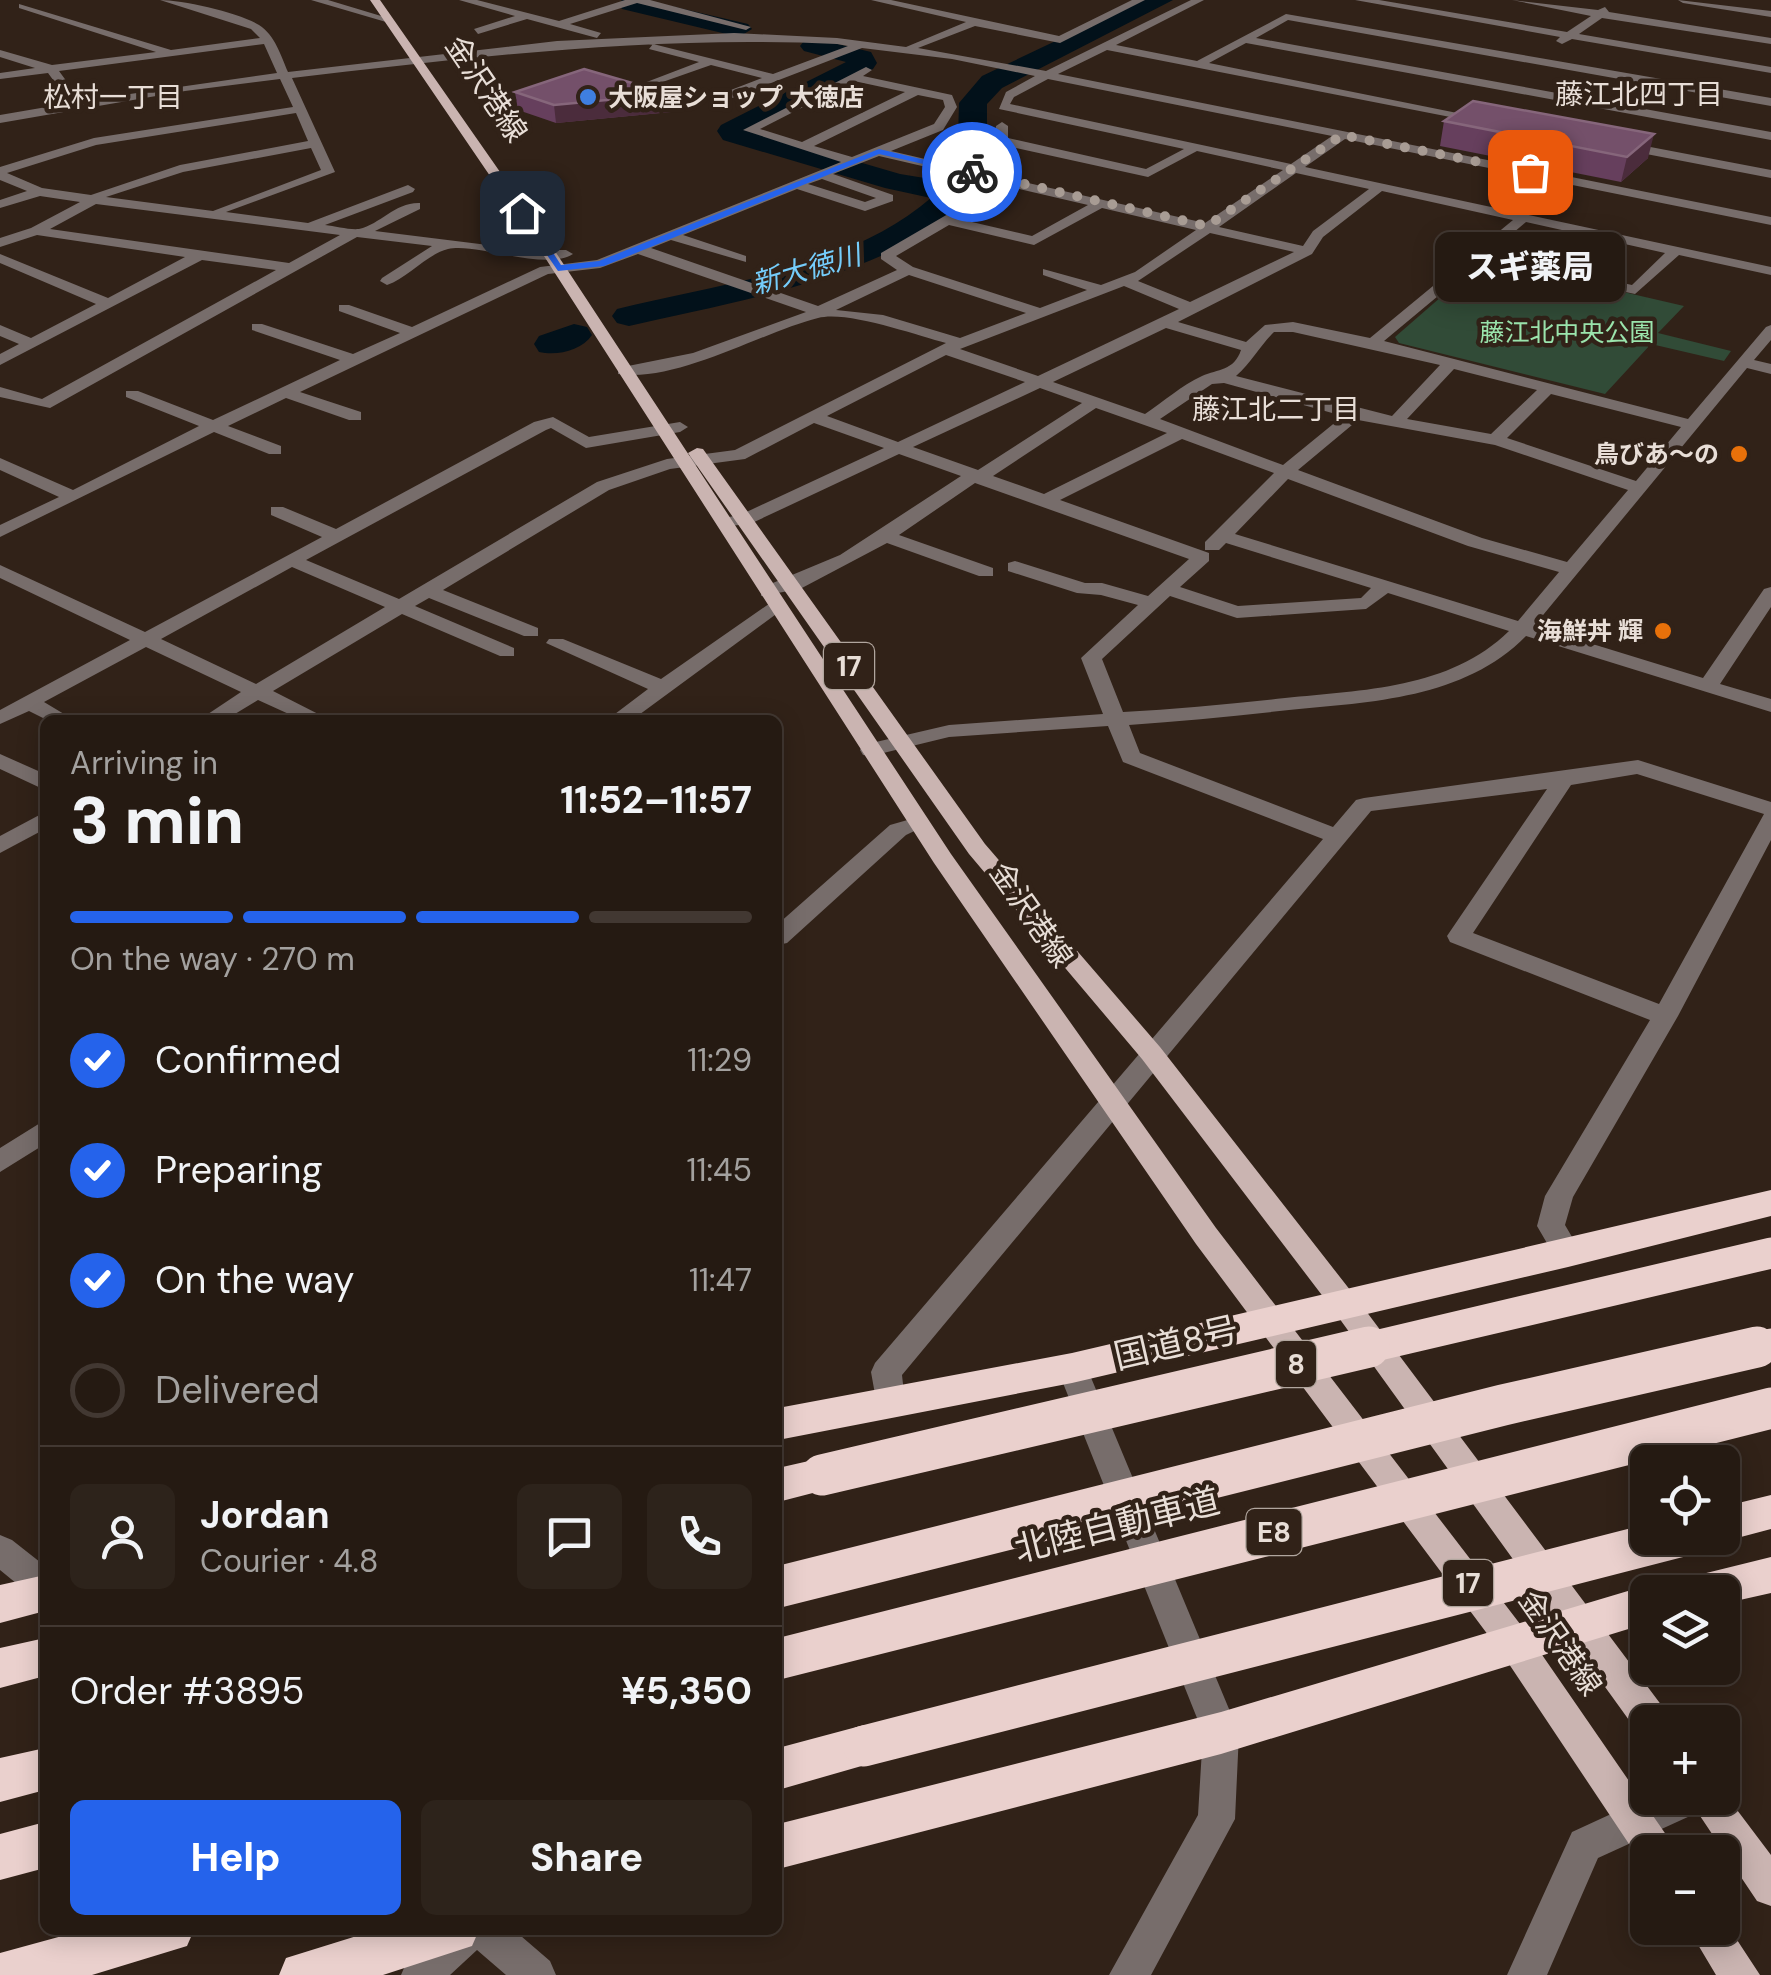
<!DOCTYPE html>
<html lang="en">
<head>
<meta charset="utf-8">
<style>
	body { margin:0; font-family:"DM Sans","Noto Sans JP",sans-serif; background:#2d231b; color:#f1f3f6; height:100vh; display:flex; flex-direction:column; font-size:38px; white-space:nowrap }
	* { box-sizing:border-box; margin:0 }
	p { font-size:32px; color:#a3a19f }
	.icon { flex:none; width:55px; height:55px; fill:none; stroke:currentColor; stroke-width:2; stroke-linecap:round; stroke-linejoin:round }
	.map { position:relative; flex:1; overflow:hidden }
	.drawer { position:absolute; left:40px; top:715px; width:742px; height:1220px; display:flex; flex-direction:column; background:#251a12; border-radius:15px; box-shadow:0 5px 25px #0003,0 0 0 2px #423832 }
	.drawer>* { flex:none }
	.controls { position:absolute; left:1630px; top:1445px; display:grid; gap:20px }
	.controls a { display:grid; place-items:center; width:110px; height:110px; border-radius:15px; background:#251a12; box-shadow:0 5px 25px #0003,0 0 0 2px #423832; font-size:50px }
	.pin { position:absolute; display:grid; place-items:center; width:85px; height:85px; color:#fff; margin:-42px; border-radius:20px; box-shadow:0 5px 15px #0006 }
	.courier { position:absolute; display:grid; place-items:center; width:100px; height:100px; margin:-50px; border:8px solid #2563eb; border-radius:50%; background:#fff; color:#222; box-shadow:0 2px 12px #0007 }
	.bubble { position:absolute; height:70px; border-radius:15px; background:#251a12; box-shadow:0 5px 25px #0003,0 0 0 2px #423832; font-size:32px; font-weight:800; line-height:70px; text-align:center }
	.head em { font-style:normal; font-weight:800 }
	.head div { display:flex; flex-direction:column-reverse }
	.head { display:flex; align-items:center; justify-content:space-between; height:170px; padding:0 30px }
	h1 { font-size:65px; font-weight:800; line-height:75px }
	.bar { display:grid; grid-template-columns:repeat(4,1fr); gap:15px 10px; align-content:center; height:120px; padding:0 30px }
	.bar i { height:12px; border-radius:8px; background:#423832 }
	.bar .selected { background:#2563eb }
	.bar p { grid-column:span 4 }
	.line { display:flex; align-items:center; gap:25px; padding:0 30px; border-top:2px solid #423832 }
	.line div { flex:1 }
	.round { display:grid; place-items:center; flex:none; width:105px; height:105px; border-radius:15px; background:#2d231b }
	ol { padding:0 30px; list-style:none }
	li { display:flex; align-items:center; gap:30px; height:110px }
	li p { margin-inline-start:auto }
	li .icon { padding:10px; border-radius:50%; background:#2563eb; color:#fff; stroke-width:4 }
	li:last-child { color:#a3a19f }
	li i { width:55px; height:55px; border:5px solid #423832; border-radius:50% }
	.action { display:flex; gap:20px; margin-top:auto; padding:20px 30px }
	.action a { flex:1; height:115px; border-radius:15px; background:#2563eb; color:#fff; font-size:40px; font-weight:800; line-height:115px; text-align:center }
	.action a+a { background:#2d231b; color:#f1f3f6 }
	.map>svg:first-child { display:block }
	.green { fill:#314b37 }
	.lines { fill:none; stroke-linecap:round; stroke-linejoin:round }
	.river { fill:#02111a; fill-rule:evenodd }
	.minor { fill:#776d6b; fill-rule:evenodd }
	.major { fill:#cab4b1; fill-rule:evenodd }
	.highway { fill:#ead0cd; fill-rule:evenodd }
	.highway-bridge-far1 { stroke:#ead0cd; stroke-width:31 }
	.highway-bridge { stroke:#ead0cd; stroke-width:41 }
	.wall { fill:#663f5d }
	.shaded-wall { fill:#4b2c3c }
	.building { fill:#74506a; stroke:#86667b; stroke-width:2.5 }
	.route { fill:#2563eb }
	.done { stroke:#a89c94; stroke-width:10; stroke-dasharray:0 18 }
	.shop-dot { fill:#3f7fe0; stroke:#312218; stroke-width:4 }
	.food-dot { fill:#e8710a; stroke:#312218; stroke-width:4 }
	.labels { text-anchor:middle; stroke-width:9; stroke-linejoin:round; paint-order:stroke }
	.far-poi-label { font-size:25px; font-weight:bold; fill:#e8ded7; stroke:#312218; text-anchor:end }
	.far-park-label { font-size:25px; fill:#9be5ad; stroke:#312218 }
	.far-neighbourhood-label { font-size:28px; fill:#e8ded7; stroke:#312218 }
	.far-water-label { font-size:28px; font-style:italic; fill:#75cdfb; stroke:#312218 }
	.shield { fill:#312218; stroke:#b1a69e; stroke-width:2.5 }
	.shield-label { font-size:28px; font-weight:bold; fill:#e8ded7 }
	.street-label { font-size:30px; fill:#e8ded7; stroke:#312218 }
	.near-street-label { font-size:35px; fill:#e8ded7; stroke:#312218 }
</style>
</head>
<body>
<div class="map">
<svg width="1771" height="1975" viewBox="0 0 1771 1975">
	<rect width="100%" height="100%" fill="#312218"/>
	<path class="green" d="M 1490,261 L 1684,306 L 1658,333 L 1731,351 L 1724,361 L 1651,344 L 1605,394 L 1399,343 L 1395,337 L 1480,263 Z"/>
	<g class="lines">
		<path class="river" d="M 622,0 L 645,0 L 748,24 L 752,29 L 739,37 L 622,9 L 619,4 Z
			M 1142,0 L 1173,0 L 1002,88 L 987,104 L 987,178 C 923,271 733,302 629,326 L 617,323 L 612,316 L 617,309 C 721,283 847,270 931,198 L 885,188 L 723,140 L 717,131 L 721,125 L 846,62 L 804,51 L 800,46 L 804,41 L 813,38 L 871,52 L 877,63 L 873,69 L 753,131 L 900,174 L 949,182 L 957,175 L 959,103 L 982,76 Z
			M 574,324 L 587,327 L 592,335 C 581,351 557,356 539,352 L 534,344 L 539,336 Z"/>
		<path class="minor" d="M 160,0 C 183,0 240,13 259,25 C 275,35 281,56 288,72 L 557,41 L 734,33 L 837,38 L 906,47 L 966,22 L 871,0 L 891,0 L 1059,36 L 1132,0 L 1145,0 L 1060,43 L 975,26 L 918,48 L 1046,71 L 1191,0 L 1204,0 L 1116,45 L 1197,61 L 1286,14 L 1771,98 L 1771,106 L 1288,20 L 1256,38 L 1771,132 L 1771,140 L 1246,43 L 1209,63 L 1492,120 L 1486,124 L 1107,50 L 1058,74 L 1771,217 L 1771,225 L 1345,139 L 1305,167 L 1771,267 L 1771,275 L 1679,255 L 1635,294 L 1480,261 L 1384,341 L 1688,419 L 1766,327 L 1771,325 L 1771,340 L 1754,360 L 1771,364 L 1771,374 L 1747,368 L 1534,626 L 1703,678 L 1764,589 L 1771,587 L 1771,607 L 1720,684 L 1771,699 L 1771,712 L 1526,636 C 1464,699 1371,702 1289,710 C 1236,716 1182,721 1129,725 L 1140,753 L 1333,827 L 1356,800 L 1364,798 L 1638,760 L 1771,802 L 1771,840 L 1678,1016 L 1573,1197 L 1565,1225 L 1582,1254 L 1578,1262 L 1568,1265 L 1558,1262 L 1537,1226 L 1545,1196 L 1650,1020 L 1450,942 L 1447,936 L 1547,789 L 1371,811 L 902,1375 L 905,1402 L 900,1411 L 889,1415 L 878,1411 L 871,1372 L 875,1363 L 1323,839 L 1123,762 L 1108,726 L 949,737 L 871,756 L 863,755 L 860,750 L 863,745 L 949,725 L 1103,714 L 1081,658 L 1138,605 L 1101,595 L 1077,593 L 1008,571 L 1008,563 L 1015,561 L 1085,583 L 1102,583 L 1148,596 L 1189,559 L 975,483 L 899,535 L 993,568 L 993,576 L 979,576 L 887,543 L 800,589 L 761,596 L 761,588 L 840,555 L 961,476 L 899,454 L 750,524 L 718,527 L 718,519 L 740,515 L 884,448 L 814,423 L 745,459 L 670,469 L 609,490 L 443,590 L 538,628 L 538,636 L 524,636 L 429,598 L 415,606 L 514,648 L 514,656 L 500,656 L 402,614 L 273,691 L 330,720 L 302,720 L 258,700 L 225,720 L 199,720 L 241,692 L 146,647 L 44,702 L 74,720 L 47,720 L 29,711 L 0,724 L 0,710 L 130,640 L 0,578 L 0,565 L 145,632 L 322,537 L 271,515 L 271,507 L 283,507 L 336,529 L 534,422 L 553,417 L 589,437 L 680,422 L 688,427 L 680,432 L 586,448 L 551,428 L 546,430 L 306,560 L 399,599 L 597,482 L 667,459 L 735,450 L 946,343 C 916,335 846,310 818,318 C 762,332 677,383 618,374 L 618,368 L 693,353 L 806,312 L 638,254 L 600,268 L 548,274 L 300,392 L 361,412 L 361,420 L 349,420 L 286,398 L 228,426 L 281,446 L 281,454 L 269,454 L 214,432 L 0,537 L 0,525 L 59,497 L 0,470 L 0,458 L 73,490 L 199,426 L 126,397 L 126,391 L 138,391 L 213,420 L 340,360 L 252,330 L 252,324 L 262,324 L 353,354 L 400,333 L 339,311 L 339,305 L 349,305 L 412,327 L 540,267 L 597,260 L 841,162 L 743,130 L 866,67 L 872,70 L 863,76 L 952,95 L 957,107 L 943,130 L 891,151 L 993,175 L 996,126 L 1002,122 L 1008,126 L 1008,138 L 1146,169 L 1184,149 L 999,109 L 1006,92 L 1035,76 L 952,59 L 862,48 L 714,105 L 710,98 L 762,78 L 711,65 L 654,85 L 644,83 L 699,62 L 649,49 L 653,44 L 773,74 L 848,46 L 837,44 C 652,35 475,57 292,78 L 335,172 L 226,212 L 308,223 L 408,185 L 415,189 L 413,192 L 325,225 C 335,226 349,230 359,229 C 381,224 395,202 420,203 L 420,209 L 375,231 L 528,250 L 566,250 L 573,254 C 545,272 476,242 448,249 C 427,254 408,278 387,285 L 380,281 L 382,278 L 432,246 L 357,237 L 50,408 L 0,397 L 0,387 L 42,399 L 276,270 L 202,260 L 0,365 L 0,354 L 19,344 L 0,336 L 0,325 L 31,338 L 96,304 L 0,263 L 0,254 L 108,298 L 185,257 L 37,235 L 0,247 L 0,238 L 31,228 L 80,202 L 40,196 L 0,208 L 0,200 L 27,191 L 0,180 L 0,167 L 94,138 L 293,107 L 280,79 L 185,91 L 0,123 L 0,115 L 70,103 L 48,73 L 0,79 L 0,73 L 35,68 L 0,57 L 0,50 L 52,65 L 156,52 L 19,8 L 19,4 L 171,50 L 260,38 L 251,29 ZM 264,44 L 277,73 L 81,101 L 59,71 ZM 1048,79 L 1332,136 L 1291,164 L 1010,104 L 1014,97 ZM 854,81 L 905,92 L 802,142 L 760,129 ZM 918,95 L 943,100 L 945,107 L 934,124 L 852,157 L 814,146 ZM 296,113 L 308,141 L 180,165 L 91,195 L 42,188 L 7,173 L 96,145 ZM 1007,146 L 1148,177 L 1197,151 L 1283,170 L 1205,223 L 1006,178 ZM 311,148 L 321,170 L 213,211 L 106,197 L 183,172 ZM 879,156 L 991,182 L 979,196 L 881,253 L 881,259 L 897,270 L 818,306 L 651,248 L 671,240 L 746,262 L 746,256 L 683,235 L 797,189 L 865,211 L 893,201 L 893,195 L 833,174 ZM 1296,173 L 1369,189 L 1313,231 L 1303,246 L 1219,227 ZM 822,179 L 876,198 L 865,202 L 808,184 ZM 1002,185 L 1088,205 L 1032,236 L 959,219 L 989,202 ZM 1382,191 L 1513,220 L 1370,338 L 1293,322 L 1265,325 L 1246,342 L 1178,322 L 1312,254 L 1323,237 ZM 96,204 L 340,235 L 289,263 L 50,229 ZM 1102,208 L 1196,230 L 1135,272 L 1101,285 L 1043,269 L 1043,275 L 1087,290 L 1040,308 L 913,267 L 896,256 L 949,225 L 1034,245 ZM 1526,222 L 1665,253 L 1632,285 L 1488,254 ZM 1210,233 L 1294,252 L 1190,302 L 1138,281 ZM 909,275 L 1026,313 L 960,338 L 883,315 L 836,310 ZM 1124,286 L 1179,309 L 1038,376 L 960,349 ZM 1166,328 L 1241,350 C 1234,371 1218,369 1202,376 C 1182,385 1163,402 1145,414 L 1053,382 ZM 1274,332 L 1293,332 L 1440,365 L 1392,416 L 1236,376 C 1252,362 1259,347 1274,332 ZM 946,355 L 1025,382 L 898,442 L 827,416 ZM 1454,369 L 1537,390 L 1491,434 L 1407,419 ZM 1224,383 L 1343,416 L 1283,465 L 1160,419 L 1212,384 ZM 1040,388 L 1082,403 L 978,470 L 913,447 ZM 1551,394 L 1681,427 L 1636,481 L 1507,438 ZM 1096,408 L 1167,433 L 1044,494 L 993,476 ZM 1358,420 L 1495,445 L 1628,490 L 1567,562 L 1482,538 L 1298,470 ZM 1182,439 L 1274,473 L 1205,542 L 1205,550 L 1219,550 L 1226,543 L 1371,588 L 1361,598 L 1238,606 L 1180,587 L 1209,561 L 1209,553 L 1060,500 ZM 1288,479 L 1468,546 L 1559,572 L 1518,621 L 1235,534 ZM 292,567 L 385,607 L 256,684 L 161,639 ZM 1388,593 L 1509,631 C 1450,689 1362,690 1285,698 C 1231,704 1177,709 1123,712 L 1102,659 L 1170,596 L 1237,618 L 1366,609 ZM 1637,774 L 1764,814 L 1659,1004 L 1473,933 L 1571,785 Z
			M 311,0 L 328,0 L 391,19 L 386,22 Z
			M 459,0 L 477,0 L 559,21 L 625,0 L 650,0 L 751,27 L 746,30 L 637,3 L 570,24 L 601,33 L 597,38 L 527,19 L 478,34 L 474,29 L 515,16 Z
			M 1355,0 L 1379,0 L 1567,32 L 1591,16 L 1512,0 L 1598,10 L 1605,7 L 1609,12 L 1771,38 L 1771,44 L 1602,18 L 1579,34 L 1771,67 L 1771,73 L 1572,39 L 1562,44 L 1556,41 L 1560,37 Z
			M 1678,0 L 1771,11 L 1771,17 L 1683,3 Z
			M 1619,141 L 1771,170 L 1771,178 L 1615,148 L 1613,145 Z
			M 776,599 L 786,605 L 783,609 L 632,720 L 607,720 L 648,689 L 546,643 L 549,639 L 563,639 L 661,679 Z
			M 0,754 L 45,774 L 45,790 L 0,769 Z
			M 45,812 L 45,829 L 0,853 L 0,836 Z
			M 918,817 L 926,819 L 929,824 L 906,835 L 787,943 L 778,945 L 778,924 L 890,825 Z
			M 45,1120 L 45,1144 L 0,1172 L 0,1148 Z
			M 1072,1355 L 1083,1359 L 1087,1368 L 1239,1733 L 1235,1819 L 1151,1975 L 1109,1975 L 1198,1815 L 1203,1733 L 1057,1368 L 1061,1359 Z
			M 0,1535 L 12,1540 L 45,1566 L 45,1601 L 33,1597 L 0,1570 Z
			M 1648,1797 L 1706,1798 L 1701,1811 L 1598,1858 L 1547,1975 L 1507,1975 L 1572,1832 Z
			M 441,1930 L 514,1930 L 550,1961 L 556,1975 L 506,1975 L 477,1950 L 450,1975 L 401,1975 L 407,1961 Z"/>
		<path class="major" d="M 370,0 L 380,0 L 549,242 L 951,854 L 1216,1228 L 1527,1633 L 1669,1839 L 1675,1852 L 1648,1852 L 1648,1867 L 1643,1865 L 1503,1655 L 1196,1244 L 934,863 L 535,242 Z
			M 697,448 L 703,449 L 985,844 L 1160,1047 L 1354,1295 L 1665,1710 L 1670,1722 L 1648,1722 L 1648,1737 L 1639,1734 L 1334,1311 L 1142,1059 L 969,854 L 688,453 Z
			M 1722,1790 L 1771,1855 L 1771,1906 L 1757,1901 L 1688,1798 L 1722,1798 Z
			M 1722,1917 L 1760,1975 L 1716,1975 L 1688,1928 L 1722,1928 Z"/>
		<path class="highway" d="M 1771,1190 L 1771,1216 L 1568,1267 L 1072,1383 L 778,1440 L 778,1408 L 1072,1353 Z
			M 822,1458 L 836,1463 L 841,1475 L 836,1487 L 778,1502 L 778,1468 Z
			M 1771,1495 L 1771,1529 L 1722,1542 L 1709,1538 L 1722,1538 L 1722,1507 Z
			M 1771,1557 L 1771,1593 L 1722,1604 L 1722,1592 L 1676,1592 L 1682,1579 Z
			M 45,1575 L 45,1611 L 0,1623 L 0,1585 Z
			M 1648,1585 L 1663,1592 L 1648,1592 L 1648,1623 L 1221,1754 L 778,1869 L 778,1824 L 1221,1712 Z
			M 45,1638 L 45,1676 L 0,1688 L 0,1648 Z
			M 864,1725 L 879,1731 L 886,1746 L 879,1761 L 778,1790 L 778,1748 Z
			M 45,1748 L 45,1790 L 0,1802 L 0,1758 Z
			M 45,1822 L 45,1868 L 0,1880 L 0,1834 Z
			M 84,1930 L 194,1930 L 187,1946 L 92,1975 L 0,1975 L 0,1953 Z
			M 376,1930 L 479,1930 L 472,1946 L 383,1975 L 279,1975 L 286,1958 Z"/>
		<path class="highway-bridge-far1" d="M 1358,1350 L 1771,1253
			M 1746,1350 L 1771,1344"/>
		<path class="highway-bridge" d="M 822,1475 L 1369,1347
			M 778,1587 L 1503,1405 L 1757,1347
			M 778,1659 L 1771,1408
			M 864,1746 L 1675,1538"/>
	</g>
	<path class="wall" d="M 515,92 L 670,94 L 671,112 L 556,123 L 518,110 Z
		M 1444,121 L 1648,158 L 1621,182 L 1440,146 Z"/>
	<path class="shaded-wall" d="M 670,94 L 671,112 L 556,123 L 554,105 Z
		M 1654,134 L 1648,158 L 1621,182 L 1627,157 Z"/>
	<path class="building" d="M 584,69 L 670,94 L 554,105 L 515,92 Z
		M 1473,101 L 1654,134 L 1627,157 L 1444,121 Z"/>
	<path class="route" d="M 879,149 L 976,172 L 972,175 L 879,154 L 604,266 L 558,271 L 518,213 L 526,211 L 561,265 L 599,261 Z"/>
	<g class="lines">
		<path class="done" d="M 972,172 L 1207,226 L 1342,135 L 1530,172"/>
	</g>
	<circle class="shop-dot" cx="588" cy="97" r="10"/>
	<g class="food-dot">
		<circle cx="1739" cy="454" r="10"/>
		<circle cx="1663" cy="631" r="10"/>
	</g>
	<g class="labels">
		<g class="far-poi-label">
			<text x="608" y="106" text-anchor="start">大阪屋ショップ 大徳店</text>
			<text x="1719" y="463">鳥びあ〜の</text>
			<text x="1643" y="640">海鮮丼 輝</text>
		</g>
		<g class="far-park-label">
			<text x="1567" y="341">藤江北中央公園</text>
		</g>
		<g class="far-neighbourhood-label">
			<text x="1639" y="104">藤江北四丁目</text>
			<text x="113" y="107">松村一丁目</text>
			<text x="1276" y="419">藤江北二丁目</text>
		</g>
		<g class="far-water-label">
			<text transform="translate(806 269) rotate(-16)" y="10">新大徳川</text>
		</g>
		<g class="shield">
			<rect x="824" y="643" width="50" height="46" rx="8"/>
			<rect x="1276" y="1341" width="40" height="46" rx="8"/>
			<rect x="1246.5" y="1509" width="55" height="46" rx="8"/>
			<rect x="1443" y="1560" width="50" height="46" rx="8"/>
		</g>
		<g class="shield-label">
			<text x="849" y="676">17</text>
			<text x="1296" y="1374">8</text>
			<text x="1274" y="1542">E8</text>
			<text x="1468" y="1593">17</text>
		</g>
		<g class="street-label">
			<text transform="translate(486 89) rotate(56)" y="10">金沢港線</text>
			<text transform="translate(1031 915) rotate(55)" y="10">金沢港線</text>
			<text transform="translate(1560 1643) rotate(55)" y="10">金沢港線</text>
		</g>
		<g class="near-street-label">
			<text transform="translate(1176 1343) rotate(-13)" y="12">国道8号</text>
			<text transform="translate(1117 1525) rotate(-14)" y="12">北陸自動車道</text>
		</g>
	</g>
</svg>
<div class="controls">
<a><svg class="icon" aria-label="locate" viewBox="0 0 24 24"><circle cx="12" cy="12" r="6"/><path d="M12 2v4M12 18v4M2 12h4M18 12h4"/></svg></a>
<a><svg class="icon" aria-label="layers" viewBox="0 0 24 24"><path d="M12 4l9 5-9 5-9-5zM3 14l9 5 9-5"/></svg></a>
<a>+</a>
<a>−</a>
</div>
<div class="pin" style="left:1530px;top:172px;background:#ea580c"><svg class="icon" aria-label="bag" viewBox="0 0 24 24"><path d="M5 8h14l-1 12H6zM9 8a3 3 0 0 1 6 0"/></svg></div>
<div class="pin" style="left:522px;top:213px;background:#1f2937"><svg class="icon" aria-label="home" viewBox="0 0 24 24"><path d="M3 11l9-7 9 7M6 9v11h12V9"/></svg></div>
<div class="courier" style="left:972px;top:172px"><svg class="icon" aria-label="bike" viewBox="0 0 24 24"><circle cx="6" cy="16" r="4"/><circle cx="18" cy="16" r="4"/><path d="M6 16l4-8h5l3 8M10 8l3 8H6M13 5h3"/></svg></div>
<div class="bubble" style="left:1435px;top:232px;width:190px">スギ薬局</div>
<section class="drawer">
<div class="head"><div><h1>3 min</h1><p>Arriving in</p></div><em>11:52–11:57</em></div>
<div class="bar"><i class="selected"></i><i class="selected"></i><i class="selected"></i><i></i><p>On the way · 270 m</p></div>
<ol>
<li><svg class="icon" aria-label="check" viewBox="0 0 24 24"><path d="M5 12l5 5 9-10"/></svg>Confirmed<p>11:29</p></li>
<li><svg class="icon" aria-label="check" viewBox="0 0 24 24"><path d="M5 12l5 5 9-10"/></svg>Preparing<p>11:45</p></li>
<li><svg class="icon" aria-label="check" viewBox="0 0 24 24"><path d="M5 12l5 5 9-10"/></svg>On the way<p>11:47</p></li>
<li><i></i>Delivered</li>
</ol>
<div class="line" style="height:180px"><a class="round"><svg class="icon" aria-label="person" viewBox="0 0 24 24"><circle cx="12" cy="8" r="4"/><path d="M4 21q1-7 8-7t8 7"/></svg></a><div><b>Jordan</b><p>Courier · 4.8</p></div><a class="round"><svg class="icon" aria-label="chat" viewBox="0 0 24 24"><path d="M4 5h16v11H9l-5 4z"/></svg></a><a class="round"><svg class="icon" aria-label="phone" viewBox="0 0 24 24"><path d="M5 4h4l2 5-3 2q2 4 5 5l2-3 5 2v4C11 20 4 13 5 4z"/></svg></a></div>
<div class="line" style="height:130px"><div>Order #3895</div><b>¥5,350</b></div>
<div class="action"><a>Help</a><a>Share</a></div>
</section>
</div>
</body>
</html>
